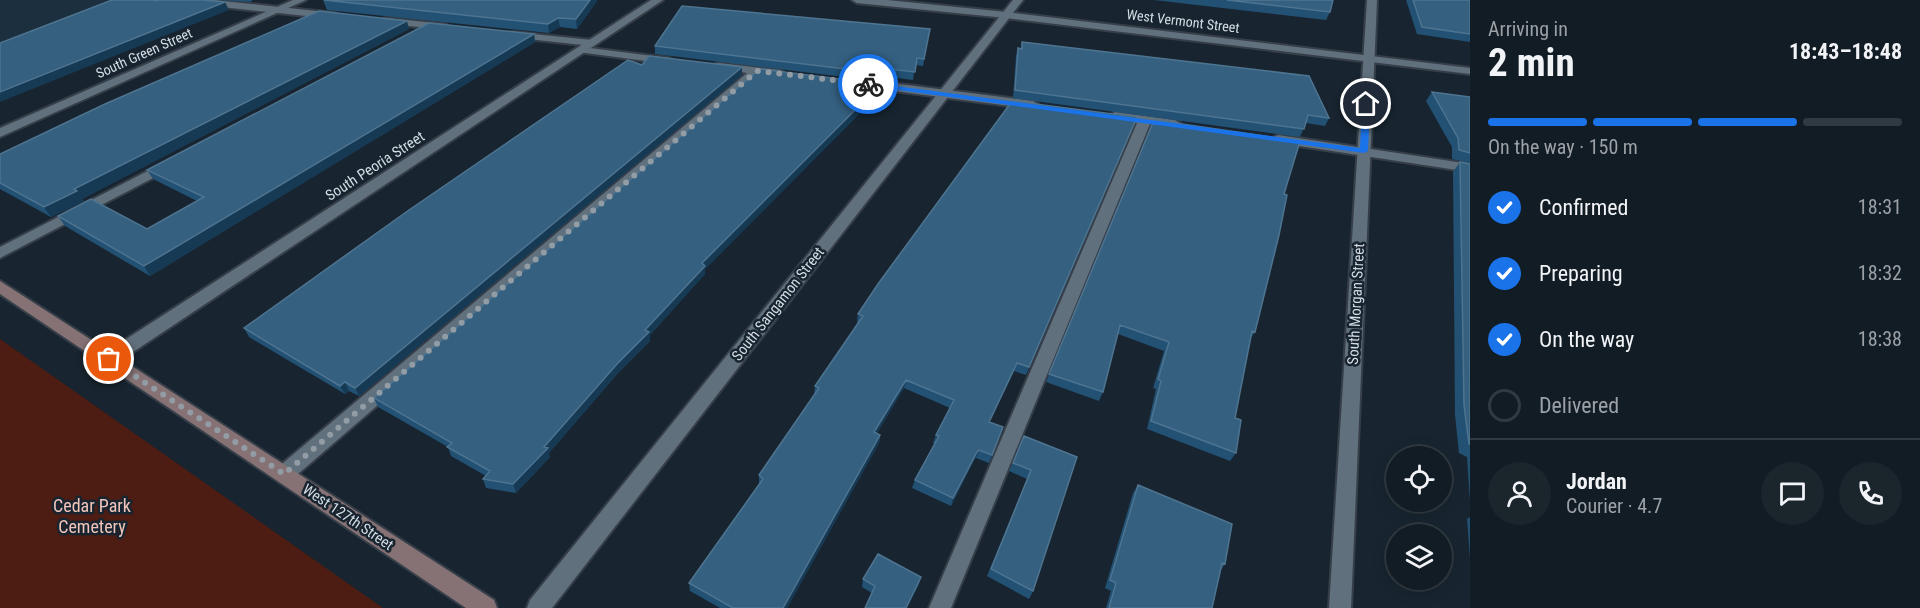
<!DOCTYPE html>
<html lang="en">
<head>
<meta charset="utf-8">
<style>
	body { margin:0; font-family:"Roboto Condensed",sans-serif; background:#1b252c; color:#f1f3f6; height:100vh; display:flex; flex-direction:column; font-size:22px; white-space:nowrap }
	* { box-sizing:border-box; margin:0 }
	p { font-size:20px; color:#9ca1a6 }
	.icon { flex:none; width:33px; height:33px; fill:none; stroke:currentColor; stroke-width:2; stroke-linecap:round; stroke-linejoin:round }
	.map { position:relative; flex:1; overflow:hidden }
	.sheet { display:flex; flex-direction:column; background:#121c24; width:450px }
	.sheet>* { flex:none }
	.controls { position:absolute; left:1386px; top:446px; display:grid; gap:12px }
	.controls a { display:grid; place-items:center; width:66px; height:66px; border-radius:50%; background:#121c24; box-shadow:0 3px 15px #0003,0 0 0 2px #313a41; font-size:30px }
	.pin { position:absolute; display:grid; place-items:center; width:51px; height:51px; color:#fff; margin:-26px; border:3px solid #fff; border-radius:50%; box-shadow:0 2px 6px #0007 }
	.courier { position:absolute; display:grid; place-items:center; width:60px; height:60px; margin:-30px; border:4px solid #1a73e8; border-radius:50%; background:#fff; color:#222; box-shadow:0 2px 8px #0007 }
	.head em { font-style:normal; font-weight:700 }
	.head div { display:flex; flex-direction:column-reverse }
	.head { display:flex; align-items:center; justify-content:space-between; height:102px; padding:0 18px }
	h1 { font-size:39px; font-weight:700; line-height:45px }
	.bar { display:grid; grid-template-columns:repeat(4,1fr); gap:9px 6px; align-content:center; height:72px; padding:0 18px }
	.bar i { height:8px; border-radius:4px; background:#313a41 }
	.bar .active { background:#1a73e8 }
	.bar p { grid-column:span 4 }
	.line { display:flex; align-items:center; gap:15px; padding:0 18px; border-top:2px solid #313a41 }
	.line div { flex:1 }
	.round { display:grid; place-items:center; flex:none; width:63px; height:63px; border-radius:32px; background:#1b252c }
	ol { padding:0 18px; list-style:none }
	li { display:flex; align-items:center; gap:18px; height:66px }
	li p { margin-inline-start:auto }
	li .icon { padding:6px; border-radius:50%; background:#1a73e8; color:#fff; stroke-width:4 }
	li:last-child { color:#9ca1a6 }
	li i { width:33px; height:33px; border:3px solid #313a41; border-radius:50% }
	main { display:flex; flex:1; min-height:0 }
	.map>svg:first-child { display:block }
	.built { fill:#1c2f3e }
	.green { fill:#4d1c12 }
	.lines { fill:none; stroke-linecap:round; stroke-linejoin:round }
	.service-casing { stroke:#363f49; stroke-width:4 }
	.minor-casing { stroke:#363f49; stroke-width:4 }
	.tertiary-casing { stroke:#363f49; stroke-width:4 }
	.secondary-casing { stroke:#363f49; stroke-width:4 }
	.service { fill:#61707d; fill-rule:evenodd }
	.minor { fill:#61707d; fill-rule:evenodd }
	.tertiary { fill:#61707d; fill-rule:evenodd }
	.secondary { fill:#867274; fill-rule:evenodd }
	.wall { fill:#225174 }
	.shaded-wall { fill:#163954 }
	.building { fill:#356080; stroke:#4e7490; stroke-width:1.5 }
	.route { fill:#1a73e8 }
	.done { stroke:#929ca5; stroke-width:6; stroke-dasharray:0 10.8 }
	.labels { text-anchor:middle; stroke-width:5; stroke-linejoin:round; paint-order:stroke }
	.far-street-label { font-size:14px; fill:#d4dce4; stroke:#182530 }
	.street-label { font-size:15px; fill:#d4dce4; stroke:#182530 }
	.near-park-label { font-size:18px; fill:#f2c5bb; stroke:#182530 }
</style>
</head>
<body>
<main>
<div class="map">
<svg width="1470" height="608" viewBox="0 0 1470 608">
	<rect width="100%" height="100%" fill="#182530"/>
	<path class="built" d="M 0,0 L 125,0 L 0,48 Z"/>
	<path class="green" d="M 0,339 L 383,608 L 0,608 Z"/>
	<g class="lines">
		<defs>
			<path id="service" d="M 179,0 L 213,0 L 335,13 L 340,16 L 335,19 L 184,3 Z
				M 387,18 L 445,24 L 450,27 L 445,30 L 383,23 L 383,19 Z
				M 513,32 L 592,40 L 598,43 L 592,46 L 509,37 L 509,33 Z
				M 582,47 L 669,58 L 675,61 L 669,64 L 578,52 L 576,50 Z
				M 719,63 L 780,70 L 786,74 L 780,78 L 760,75 L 291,480 L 284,482 L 277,480 L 274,474 L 277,468 L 747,73 L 715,68 L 715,64 Z
				M 859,79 L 1033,101 L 1039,105 L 1033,109 L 855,86 L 855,80 Z
				M 1115,112 L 1175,120 L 1181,124 L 1175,128 L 1150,124 L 951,608 L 929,608 L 1137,123 L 1111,119 L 1109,116 Z
				M 1278,135 L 1470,164 L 1470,172 L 1273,142 L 1271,139 Z
				M 169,160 L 174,161 L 174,167 L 0,258 L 0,247 Z"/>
			<path id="minor" d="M 293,0 L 306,0 L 0,137 L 0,128 Z
				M 651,0 L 663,0 L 115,364 L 103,364 L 100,359 L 103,354 Z
				M 1013,0 L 1023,0 L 552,608 L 527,608 L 530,600 Z
				M 1367,0 L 1377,0 L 1351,608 L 1329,608 Z"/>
			<path id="tertiary" d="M 852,0 L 887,0 L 1006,12 L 1470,68 L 1470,74 L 1006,18 L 857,3 Z"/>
			<path id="secondary" d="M 0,281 L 494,600 L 497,608 L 466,608 L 0,294 Z"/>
		</defs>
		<use href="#service" class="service-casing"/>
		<use href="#minor" class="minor-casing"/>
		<use href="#tertiary" class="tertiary-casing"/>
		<use href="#secondary" class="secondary-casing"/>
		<use href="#service" class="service"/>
		<use href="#minor" class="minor"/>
		<use href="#tertiary" class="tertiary"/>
		<use href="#secondary" class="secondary"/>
	</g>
	<path class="wall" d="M 220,0 L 253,0 L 250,2 Z
		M 323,0 L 597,0 L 597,1 L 577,29 L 560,27 L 549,33 L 327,10 Z
		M 1154,0 L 1333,0 L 1330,12 L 1326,20 Z
		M 1406,0 L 1470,0 L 1470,42 L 1417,34 Z
		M 409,29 L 82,199 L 84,201 L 51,217 L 0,189 L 0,154 Z
		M 930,29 L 923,66 L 915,65 L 913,80 L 888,77 L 886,82 L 655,54 L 655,46 Z
		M 534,34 L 535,42 L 150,276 L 65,226 L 58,216 L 147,229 L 197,201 L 153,179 L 147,170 Z
		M 1022,42 L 1329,118 L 1325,126 L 1306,123 L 1300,137 L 1013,98 L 1016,56 L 1018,48 L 1021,48 Z
		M 642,65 L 742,67 L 742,75 L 359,396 L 349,391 L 345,394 L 249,337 L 244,328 Z
		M 1432,92 L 1470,97 L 1470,163 L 1452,159 L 1452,147 L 1426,101 Z
		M 880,93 L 705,269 L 705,274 L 650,335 L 650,341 L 618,373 L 549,453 L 550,457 L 516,493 L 486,488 L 483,479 L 486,476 L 451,456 L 448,447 L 378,407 L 374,398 Z
		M 1137,117 L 1026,375 L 1014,371 L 990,422 L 1000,436 L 989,463 L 976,458 L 974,460 L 951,506 L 912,488 L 915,480 L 935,444 L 933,443 L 936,435 L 950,408 L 904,388 L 877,433 L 880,435 L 879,443 L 787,608 L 720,608 L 690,591 L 689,583 L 759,484 L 759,475 L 814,395 L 815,386 L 858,323 L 857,322 L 858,314 Z
		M 1154,120 L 1284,194 L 1255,332 L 1250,339 L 1235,418 L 1236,453 L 1230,461 L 1147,429 L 1156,389 L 1153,388 L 1164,351 L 1118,334 L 1103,392 L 1099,401 L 1046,382 Z
		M 1460,162 L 1470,164 L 1470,501 L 1467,457 L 1459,453 L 1455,415 L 1453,172 Z
		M 1024,436 L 1077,457 L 1033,591 L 1029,599 L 987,576 L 1027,479 L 1009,471 Z
		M 1138,485 L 1225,564 L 1221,570 L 1212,608 L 1106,608 L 1111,591 L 1105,588 L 1133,493 Z
		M 1470,517 L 1470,558 L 1467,519 Z
		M 863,579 L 919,585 L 872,593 L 862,587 Z"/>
	<path class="shaded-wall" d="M 590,0 L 597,0 L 597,1 L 577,29 L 576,19 Z
		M 225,2 L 229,10 L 0,102 L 0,92 Z
		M 558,18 L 560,27 L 549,33 L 548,24 Z
		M 407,21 L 409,29 L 82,199 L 84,201 L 51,217 L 44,207 L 74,189 Z
		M 534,34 L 535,42 L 150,276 L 144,266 Z
		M 742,67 L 742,75 L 359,396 L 355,388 Z
		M 881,84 L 880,93 L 705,269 L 705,274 L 650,335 L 650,341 L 618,373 L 549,453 L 550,457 L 516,493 L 513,484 L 702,263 Z
		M 1017,363 L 1014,371 L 986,430 L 989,422 Z
		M 906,380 L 904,388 L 873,440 L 874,432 Z
		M 345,382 L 349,391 L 345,394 L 340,386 Z
		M 880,435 L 879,443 L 787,608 L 783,608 Z
		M 979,450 L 976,458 L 974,460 L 951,506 L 953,498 L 977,452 Z
		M 921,577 L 919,585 L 907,608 L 906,608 Z"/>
	<path class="building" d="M 112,0 L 154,0 L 157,1 L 158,0 L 203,0 L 225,2 L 0,92 L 0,43 Z
		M 324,0 L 590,0 L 576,19 L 558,18 L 548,24 Z
		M 1227,0 L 1333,0 L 1330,12 Z
		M 1413,0 L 1470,0 L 1470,34 L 1422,27 Z
		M 682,6 L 930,29 L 924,59 L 917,58 L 915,72 L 889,69 L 887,74 L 655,46 Z
		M 319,11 L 407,21 L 74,189 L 77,191 L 44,207 L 0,183 L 0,154 L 105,104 Z
		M 429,23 L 534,34 L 144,266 L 58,216 L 91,199 L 147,229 L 204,197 L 147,170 Z
		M 1022,42 L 1309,76 L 1329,118 L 1308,115 L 1304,129 L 1015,90 L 1018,48 L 1022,49 Z
		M 649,56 L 742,67 L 355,388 L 345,382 L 340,386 L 244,328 L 409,210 L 628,60 L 642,65 Z
		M 760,69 L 881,84 L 702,263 L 705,266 L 645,330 L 649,332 L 617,364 L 544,447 L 548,448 L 513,484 L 483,479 L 490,471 L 447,447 L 452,443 L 374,398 Z
		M 1432,92 L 1470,97 L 1470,153 L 1459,150 L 1458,138 Z
		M 1012,101 L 1137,117 L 1029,367 L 1017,363 L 989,422 L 1003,427 L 992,455 L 979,450 L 977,452 L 953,498 L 915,480 L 939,436 L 936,435 L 954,400 L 906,380 L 874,432 L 880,435 L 783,608 L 733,608 L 689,583 L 763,479 L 759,475 L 819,388 L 815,386 L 863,316 L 858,314 L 878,284 Z
		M 1154,120 L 1300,141 L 1284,194 L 1287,195 L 1279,235 L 1255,332 L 1252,331 L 1235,418 L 1241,420 L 1236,453 L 1151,421 L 1161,381 L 1158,379 L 1169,342 L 1120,325 L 1103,392 L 1049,374 Z
		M 1460,162 L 1470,164 L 1470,444 L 1469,444 L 1464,405 Z
		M 1024,436 L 1077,457 L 1033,591 L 991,569 L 1031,470 L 1013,463 Z
		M 1138,485 L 1232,524 L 1225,564 L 1222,563 L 1212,608 L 1109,608 L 1116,583 L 1110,580 Z
		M 878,554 L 921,577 L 906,608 L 865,608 L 875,586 L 863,579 Z"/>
	<path class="route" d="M 866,82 L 1360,148 L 1362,104 L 1366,102 L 1370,104 L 1368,151 L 1364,153 L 868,86 Z"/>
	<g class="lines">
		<path class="done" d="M 109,359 L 284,474 L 757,71 L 868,84"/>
	</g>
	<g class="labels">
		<g class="far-street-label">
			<text transform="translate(1183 21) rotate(7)" y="5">West Vermont Street</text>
			<text transform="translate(144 53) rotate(-24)" y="5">South Green Street</text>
		</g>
		<g class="street-label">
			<text transform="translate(375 166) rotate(-33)" y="5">South Peoria Street</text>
			<text transform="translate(778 304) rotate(-52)" y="5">South Sangamon Street</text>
			<text transform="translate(1356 304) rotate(-87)" y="5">South Morgan Street</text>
			<text transform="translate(348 517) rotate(34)" y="5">West 127th Street</text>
		</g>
		<g class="near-park-label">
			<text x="92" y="512">Cedar Park<tspan x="92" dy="21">Cemetery</tspan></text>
		</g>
	</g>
</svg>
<div class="controls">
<a><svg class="icon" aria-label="locate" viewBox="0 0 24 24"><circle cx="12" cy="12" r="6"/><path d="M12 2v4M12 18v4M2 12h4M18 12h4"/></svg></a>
<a><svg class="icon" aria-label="layers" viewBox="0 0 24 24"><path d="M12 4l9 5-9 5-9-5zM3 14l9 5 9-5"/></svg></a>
</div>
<div class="pin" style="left:109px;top:359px;background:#ea580c"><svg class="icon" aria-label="bag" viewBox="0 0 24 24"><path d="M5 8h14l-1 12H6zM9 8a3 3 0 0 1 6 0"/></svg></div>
<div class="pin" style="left:1366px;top:104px;background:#1f2937"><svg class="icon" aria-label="home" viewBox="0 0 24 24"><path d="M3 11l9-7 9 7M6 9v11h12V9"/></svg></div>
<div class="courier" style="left:868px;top:84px"><svg class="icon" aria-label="bike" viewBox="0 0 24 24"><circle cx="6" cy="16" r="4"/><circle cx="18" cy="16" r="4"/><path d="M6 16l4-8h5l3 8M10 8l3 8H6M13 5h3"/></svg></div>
</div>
<section class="sheet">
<div class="head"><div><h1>2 min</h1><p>Arriving in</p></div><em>18:43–18:48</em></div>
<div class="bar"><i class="active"></i><i class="active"></i><i class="active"></i><i></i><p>On the way · 150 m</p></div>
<ol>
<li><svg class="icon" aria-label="check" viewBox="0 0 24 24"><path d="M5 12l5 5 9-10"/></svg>Confirmed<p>18:31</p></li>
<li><svg class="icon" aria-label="check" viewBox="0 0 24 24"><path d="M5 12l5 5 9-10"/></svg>Preparing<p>18:32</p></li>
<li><svg class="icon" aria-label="check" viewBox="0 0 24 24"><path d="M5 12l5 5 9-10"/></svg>On the way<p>18:38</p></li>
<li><i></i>Delivered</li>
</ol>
<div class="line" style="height:108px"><a class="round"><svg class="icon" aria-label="person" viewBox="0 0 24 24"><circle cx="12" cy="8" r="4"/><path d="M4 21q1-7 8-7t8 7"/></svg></a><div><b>Jordan</b><p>Courier · 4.7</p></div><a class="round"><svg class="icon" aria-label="chat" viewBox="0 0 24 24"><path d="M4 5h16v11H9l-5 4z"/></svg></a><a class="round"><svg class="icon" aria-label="phone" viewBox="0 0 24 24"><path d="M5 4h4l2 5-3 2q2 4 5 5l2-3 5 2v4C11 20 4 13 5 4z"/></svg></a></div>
</section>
</main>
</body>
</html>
